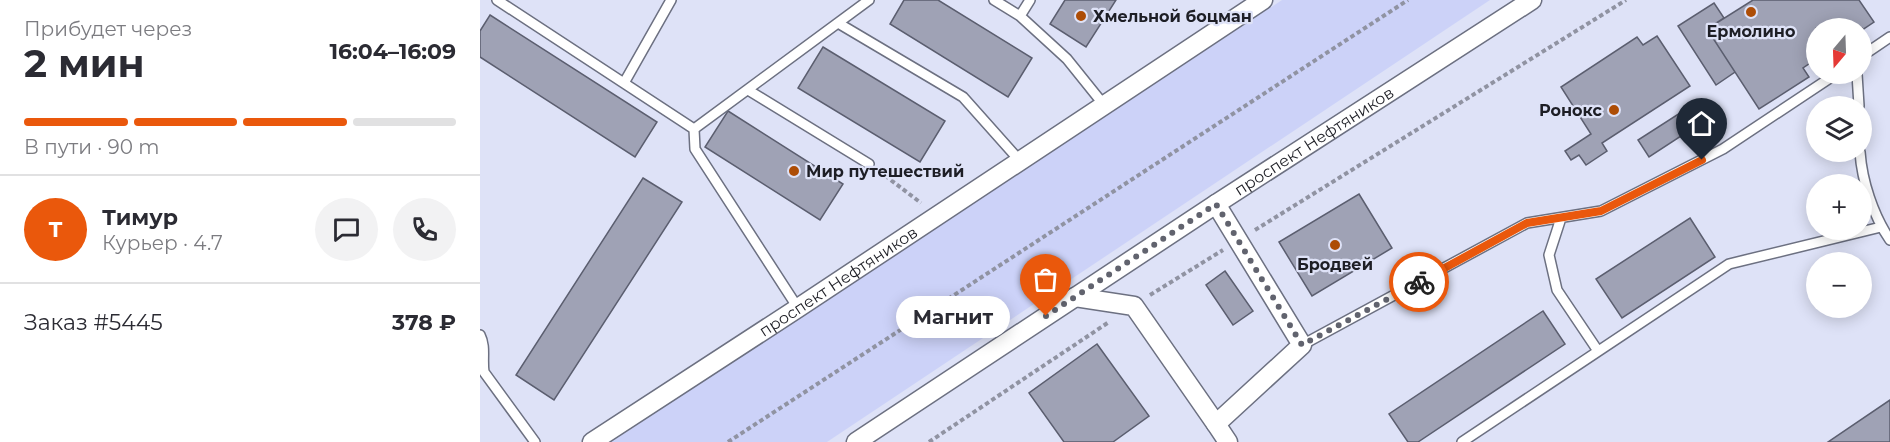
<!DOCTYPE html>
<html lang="ru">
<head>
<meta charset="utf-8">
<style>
	body { margin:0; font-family:Montserrat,sans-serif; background:#f2f2f3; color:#2b2b33; height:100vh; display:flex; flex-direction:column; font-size:22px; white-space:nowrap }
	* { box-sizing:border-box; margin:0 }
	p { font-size:20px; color:#7c7c81 }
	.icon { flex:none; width:33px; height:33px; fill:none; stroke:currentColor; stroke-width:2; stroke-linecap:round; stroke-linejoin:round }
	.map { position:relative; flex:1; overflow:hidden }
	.sheet { display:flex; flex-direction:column; background:#fff; width:480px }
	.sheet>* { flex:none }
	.needle { width:39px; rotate:199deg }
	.tools { position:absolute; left:1326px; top:18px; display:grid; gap:12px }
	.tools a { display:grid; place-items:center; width:66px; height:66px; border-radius:50%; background:#fff; box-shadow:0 3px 15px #0003; font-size:30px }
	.pin { position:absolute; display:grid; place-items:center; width:51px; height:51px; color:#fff; margin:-62px -26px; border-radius:50% 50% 50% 0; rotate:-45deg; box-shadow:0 0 6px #0007 }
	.pin .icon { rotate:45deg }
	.courier { position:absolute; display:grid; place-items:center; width:60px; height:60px; margin:-30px; border:4px solid #ea580c; border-radius:50%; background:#fff; color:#222; box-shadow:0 2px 8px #0007 }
	.bubble { position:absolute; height:42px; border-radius:21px; background:#fff; box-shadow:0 3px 15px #0003; font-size:20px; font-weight:700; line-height:42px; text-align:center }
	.head em { font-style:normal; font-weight:700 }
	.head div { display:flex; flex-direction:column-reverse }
	.head { display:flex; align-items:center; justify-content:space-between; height:102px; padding:0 24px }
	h1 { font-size:39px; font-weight:700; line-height:45px }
	.bar { display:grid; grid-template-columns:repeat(4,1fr); gap:9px 6px; align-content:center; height:72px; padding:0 24px }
	.bar i { height:8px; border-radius:4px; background:#e1e1e2 }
	.bar .on { background:#ea580c }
	.bar p { grid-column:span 4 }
	.line { display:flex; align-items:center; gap:15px; padding:0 24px; border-top:2px solid #e1e1e2 }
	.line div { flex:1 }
	.round { display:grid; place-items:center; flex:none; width:63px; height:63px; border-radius:32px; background:#f2f2f3 }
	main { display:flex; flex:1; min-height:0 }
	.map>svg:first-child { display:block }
	.green { fill:#ccd2f8 }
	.building { fill:#9fa2b5; stroke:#5b5e6f; stroke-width:1.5 }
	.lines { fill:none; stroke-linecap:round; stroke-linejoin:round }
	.service-casing { stroke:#6c7081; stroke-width:12 }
	.minor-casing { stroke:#6c7081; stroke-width:21 }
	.path { stroke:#9093a2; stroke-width:4; stroke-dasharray:4.5 3; stroke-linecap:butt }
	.service { stroke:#fff; stroke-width:9 }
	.minor { stroke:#fff; stroke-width:18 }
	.done { stroke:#61636e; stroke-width:6; stroke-dasharray:0 10.8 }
	.route { stroke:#ea580c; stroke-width:8 }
	.poi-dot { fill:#ad4d06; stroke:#dee2f7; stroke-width:2 }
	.labels { text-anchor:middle; stroke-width:4.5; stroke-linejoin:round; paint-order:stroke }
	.poi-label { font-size:16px; font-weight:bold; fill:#1d1e25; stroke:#dee2f7; text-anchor:start }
	.street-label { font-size:16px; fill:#1d1e25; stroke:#dee2f7 }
</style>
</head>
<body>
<main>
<section class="sheet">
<div class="head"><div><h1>2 мин</h1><p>Прибудет через</p></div><em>16:04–16:09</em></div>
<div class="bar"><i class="on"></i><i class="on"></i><i class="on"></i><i></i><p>В пути · 90 m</p></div>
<div class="line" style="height:108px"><b class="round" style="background:#ea580c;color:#fff">Т</b><div><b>Тимур</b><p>Курьер · 4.7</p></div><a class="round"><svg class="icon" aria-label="chat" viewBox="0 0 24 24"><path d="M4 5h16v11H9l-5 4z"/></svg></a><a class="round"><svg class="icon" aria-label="phone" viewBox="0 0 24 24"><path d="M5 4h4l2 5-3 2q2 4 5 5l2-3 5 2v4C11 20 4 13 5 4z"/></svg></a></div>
<div class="line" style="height:78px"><div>Заказ #5445</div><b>378 ₽</b></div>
</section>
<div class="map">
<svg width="1410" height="442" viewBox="0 0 1410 442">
	<rect width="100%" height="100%" fill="#dee2f7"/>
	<path class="green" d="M 802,0 L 1010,0 L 347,442 L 131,442 Z"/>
	<path class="building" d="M 424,0 L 458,0 L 552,58 L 528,97 L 410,24 Z
		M 585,0 L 636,0 L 606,47 L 570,24 Z
		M 1273,0 L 1379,0 L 1394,22 L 1382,30 L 1382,28 L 1336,28 L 1336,59 L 1323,68 L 1329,77 L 1279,109 L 1227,29 Z
		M 1234,3 L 1244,18 L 1227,29 L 1255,72 L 1236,85 L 1198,26 Z
		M 10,15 L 177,122 L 155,157 L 0,57 L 0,31 Z
		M 1177,36 L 1210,86 L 1122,143 L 1127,151 L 1106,165 L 1099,155 L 1091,160 L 1085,151 L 1111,134 L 1081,87 L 1157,37 L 1163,45 Z
		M 343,47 L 465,121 L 440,162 L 318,88 Z
		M 1214,104 L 1228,125 L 1210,137 L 1207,132 L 1169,157 L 1158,140 Z
		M 248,111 L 363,184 L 340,220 L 225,147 Z
		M 163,178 L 202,202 L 74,400 L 36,375 Z
		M 879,194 L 912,248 L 832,296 L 799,242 Z
		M 1210,218 L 1235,257 L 1142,318 L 1116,279 Z
		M 745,271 L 773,311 L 753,325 L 726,285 Z
		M 1063,311 L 1085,344 L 938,442 L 928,442 L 909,414 Z
		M 617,344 L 669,416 L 633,442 L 584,442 L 549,393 Z
		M 1410,400 L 1410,442 L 1348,442 Z"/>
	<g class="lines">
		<defs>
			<path id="service" d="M 17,0 L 214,129
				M 514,0 L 540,16 L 550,0
				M 540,16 L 587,59 L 624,105
				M 358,23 L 483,97 L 540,161
				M 1382,56 L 1410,37
				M 1377,74 L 1379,106
				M 144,83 L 191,0
				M 268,90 L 389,164
				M 1380,152 C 1382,181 1393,215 1410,240
				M 1081,218 L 1069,255 L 1077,290 L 1118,351
				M 318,308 L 215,149 L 214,129 L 389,0
				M 0,335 C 6,347 2,358 4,372 L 55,442
				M 822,345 L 1047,223 L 1121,211 L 1243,149 L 1356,74
				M 982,442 L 1249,264 L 1401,227"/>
			<g id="minor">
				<path d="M 736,204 L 822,345 L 736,424 L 748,442"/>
				<path d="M 595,297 L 654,306 L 736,424"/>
				<path id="s1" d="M 112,442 L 318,308 L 783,0"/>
				<path id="s2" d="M 376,442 L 736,204 L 1052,0"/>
			</g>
		</defs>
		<use href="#service" class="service-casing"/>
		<use href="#minor" class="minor-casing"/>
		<path class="path" d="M 399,171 L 441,203
			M 775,230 L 1146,0
			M 670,295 L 743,250
			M 248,442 L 928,0
			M 449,442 L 629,322"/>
		<use href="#service" class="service"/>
		<use href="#minor" class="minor"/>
	</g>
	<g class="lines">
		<path class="done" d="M 566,316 L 736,204 L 822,345 L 939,282"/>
		<path class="route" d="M 939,282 L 1047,223 L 1121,211 L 1222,160"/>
	</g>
	<g class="poi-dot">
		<circle cx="1271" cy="12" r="6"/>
		<circle cx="601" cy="16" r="6"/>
		<circle cx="1134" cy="110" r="6"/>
		<circle cx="314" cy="171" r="6"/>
		<circle cx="855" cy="245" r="6"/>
	</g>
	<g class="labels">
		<g class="poi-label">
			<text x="613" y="22">Хмельной боцман</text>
			<text x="1271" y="37" text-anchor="middle">Ермолино</text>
			<text x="1122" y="116" text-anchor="end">Ронокс</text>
			<text x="326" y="177">Мир путешествий</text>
			<text x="855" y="270" text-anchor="middle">Бродвей</text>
		</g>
		<g class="street-label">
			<text dy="6" stroke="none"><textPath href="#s2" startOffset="548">проспект Нефтяников</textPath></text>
			<text dy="6" stroke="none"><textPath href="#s1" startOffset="294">проспект Нефтяников</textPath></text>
		</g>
	</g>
</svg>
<div class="tools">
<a><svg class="needle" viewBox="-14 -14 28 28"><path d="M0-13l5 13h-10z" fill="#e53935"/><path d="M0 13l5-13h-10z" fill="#7c7c81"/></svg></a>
<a><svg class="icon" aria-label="layers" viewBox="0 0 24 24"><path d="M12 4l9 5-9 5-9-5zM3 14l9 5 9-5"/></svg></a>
<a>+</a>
<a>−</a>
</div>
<div class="pin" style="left:566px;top:316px;background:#ea580c"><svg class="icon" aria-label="bag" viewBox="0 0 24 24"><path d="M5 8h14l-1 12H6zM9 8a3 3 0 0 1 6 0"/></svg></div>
<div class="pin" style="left:1222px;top:160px;background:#1f2937"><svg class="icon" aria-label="home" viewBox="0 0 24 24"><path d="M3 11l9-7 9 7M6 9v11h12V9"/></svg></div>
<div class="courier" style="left:939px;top:282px"><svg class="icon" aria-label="bike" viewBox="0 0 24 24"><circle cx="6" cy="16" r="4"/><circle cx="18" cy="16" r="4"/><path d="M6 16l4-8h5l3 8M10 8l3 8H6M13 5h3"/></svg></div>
<div class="bubble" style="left:416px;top:296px;width:114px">Магнит</div>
</div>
</main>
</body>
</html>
